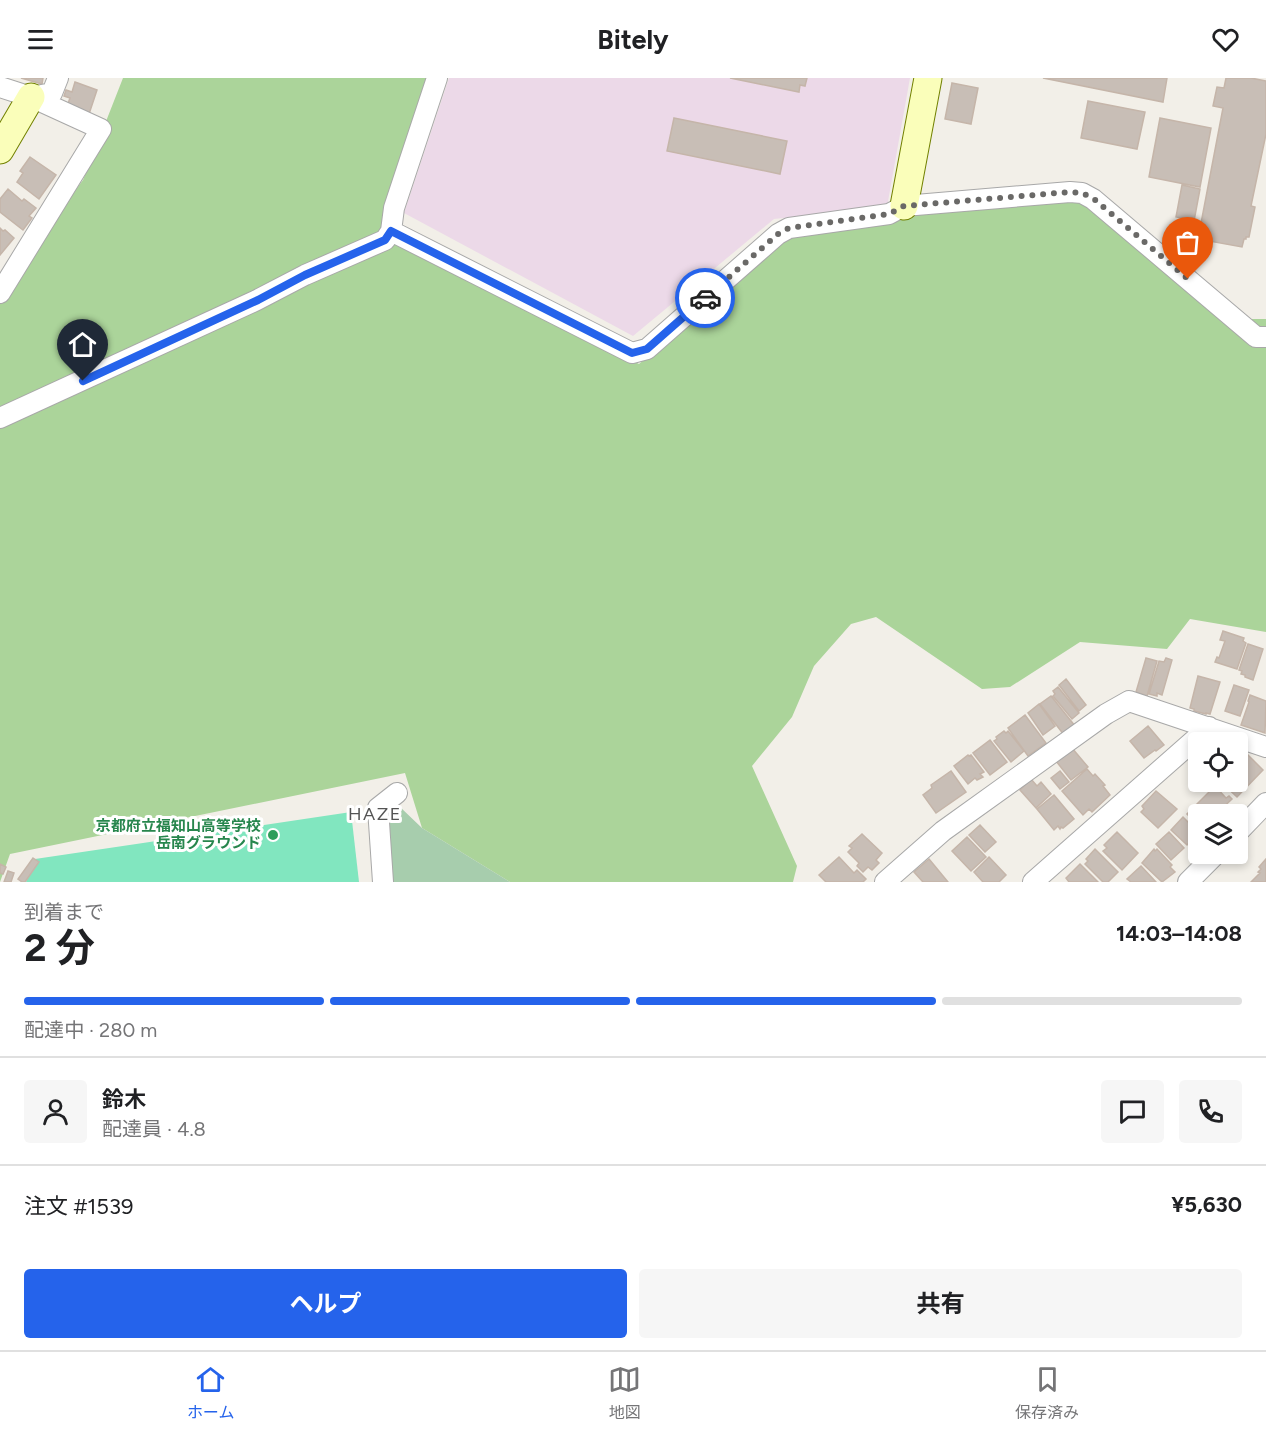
<!DOCTYPE html>
<html lang="ja">
<head>
<meta charset="utf-8">
<style>
	body { margin:0; font-family:Figtree,"Noto Sans JP",sans-serif; background:#f6f6f6; color:#202124; height:100vh; display:flex; flex-direction:column; font-size:22px; white-space:nowrap }
	* { box-sizing:border-box; margin:0 }
	p { font-size:20px; color:#757577 }
	.icon { flex:none; width:33px; height:33px; fill:none; stroke:currentColor; stroke-width:2; stroke-linecap:round; stroke-linejoin:round }
	.map { position:relative; height:804px; overflow:hidden }
	.side { display:flex; flex-direction:column; background:#fff; flex:1 }
	.side>* { flex:none }
	.buttons { position:absolute; left:1188px; top:654px; display:grid; gap:12px }
	.buttons a { display:grid; place-items:center; width:60px; height:60px; border-radius:6px; background:#fff; box-shadow:0 3px 9px #0003; font-size:30px }
	.pin { position:absolute; display:grid; place-items:center; width:51px; height:51px; color:#fff; margin:-62px -26px; border-radius:50% 50% 50% 0; rotate:-45deg; box-shadow:0 0 6px #0007 }
	.pin .icon { rotate:45deg }
	.courier { position:absolute; display:grid; place-items:center; width:60px; height:60px; margin:-30px; border:4px solid #2563eb; border-radius:50%; background:#fff; color:#222; box-shadow:0 2px 8px #0007 }
	.overview em { font-style:normal; font-weight:700 }
	.overview div { display:flex; flex-direction:column-reverse }
	.overview { display:flex; align-items:center; justify-content:space-between; height:102px; padding:0 24px }
	h1 { font-size:39px; font-weight:700; line-height:45px }
	.bar { display:grid; grid-template-columns:repeat(4,1fr); gap:9px 6px; align-content:center; height:72px; padding:0 24px }
	.bar i { height:8px; border-radius:4px; background:#e0e0e0 }
	.bar .active { background:#2563eb }
	.bar p { grid-column:span 4 }
	.line { display:flex; align-items:center; gap:15px; padding:0 24px; border-top:2px solid #e0e0e0 }
	.line div { flex:1 }
	.round { display:grid; place-items:center; flex:none; width:63px; height:63px; border-radius:6px; background:#f6f6f6 }
	.action { display:flex; gap:12px; margin-top:auto; padding:12px 24px }
	.action a { flex:1; height:69px; border-radius:6px; background:#2563eb; color:#fff; font-size:24px; font-weight:700; line-height:69px; text-align:center }
	.action a+a { background:#f6f6f6; color:#202124 }
	header { display:flex; justify-content:space-between; align-items:center; height:78px; padding:0 24px; background:#fff; font-size:27px; font-weight:700 }
	.tabs { display:flex; justify-content:space-around; align-items:center; height:84px; border-top:2px solid #e0e0e0; background:#fff; font-size:16px; color:#757577 }
	.tabs a { display:grid; justify-items:center; gap:3px }
	.tabs .active { color:#2563eb }
	.map>svg:first-child { display:block }
	.industrial { fill:#ecd9e8 }
	.forest { fill:#abd49a }
	.cemetery { fill:#a7cdad }
	.pitch { fill:#81e6bf }
	.building { fill:#c8beb6; stroke:#c5b5a9; stroke-width:1.5 }
	.lines { fill:none; stroke-linecap:round; stroke-linejoin:round }
	.street-casing { stroke:#a8a8a8; stroke-width:22 }
	.secondary-casing { stroke:#728100; stroke-width:29 }
	.street { stroke:#fff; stroke-width:20 }
	.secondary { stroke:#fafeba; stroke-width:27 }
	.done { stroke:#6a6967; stroke-width:6; stroke-dasharray:0 10.8 }
	.route { stroke:#2563eb; stroke-width:8 }
	.leisure-dot { fill:#2e9e5b; stroke:#fff; stroke-width:2 }
	.labels { text-anchor:middle; stroke-width:6; stroke-linejoin:round; paint-order:stroke }
	.leisure-label { font-size:15px; font-weight:bold; fill:#27864d; stroke:#fff; text-anchor:end }
	.quarter-label { font-size:18px; letter-spacing:1.5px; fill:#545454; stroke:#fff }
</style>
</head>
<body>
<header><svg class="icon" aria-label="menu" viewBox="0 0 24 24"><path d="M4 6h16M4 12h16M4 18h16"/></svg>Bitely<svg class="icon" aria-label="heart" viewBox="0 0 24 24"><path d="M12 20l-8-8c-3-5 5-10 8-4 3-6 11-1 8 4z"/></svg></header>
<div class="map">
<svg width="1266" height="804" viewBox="0 0 1266 804">
	<rect width="100%" height="100%" fill="#f2efe8"/>
	<path class="industrial" d="M 449,0 L 910,0 L 887,129 L 774,141 L 633,258 L 404,135 Z"/>
	<path class="forest" d="M 123,0 L 432,0 L 383,156 L 639,286 L 797,152 L 1072,117 L 1251,241 L 1266,241 L 1266,554 L 1190,541 L 1167,571 L 1080,564 L 1010,609 L 982,611 L 876,539 L 851,546 L 814,588 L 792,639 L 752,688 L 797,788 L 793,804 L 510,804 L 422,750 L 405,695 L 10,776 L 0,804 L 0,211 L 83,102 Z"/>
	<path class="cemetery" d="M 400,729 L 422,750 L 510,804 L 386,804 L 377,745 Z"/>
	<path class="pitch" d="M 351,734 L 359,804 L 26,804 L 35,781 Z"/>
	<path class="building" d="M 21,0 L 43,0 L 42,6 Z
		M 730,0 L 807,0 L 805,8 L 800,7 L 799,14 Z
		M 1043,0 L 1167,0 L 1163,24 Z
		M 1226,0 L 1251,0 L 1266,3 L 1266,56 L 1251,128 L 1255,129 L 1249,159 L 1246,159 L 1246,161 L 1244,161 L 1242,169 L 1198,161 L 1223,30 L 1213,28 L 1217,9 L 1224,10 Z
		M 75,4 L 97,12 L 88,39 L 66,31 L 70,20 L 64,18 L 66,12 L 72,14 Z
		M 952,5 L 978,10 L 971,46 L 945,41 Z
		M 1088,23 L 1145,34 L 1137,71 L 1081,60 Z
		M 674,40 L 787,63 L 780,96 L 667,73 Z
		M 1160,40 L 1211,50 L 1200,109 L 1149,99 Z
		M 30,79 L 56,97 L 39,121 L 17,104 L 23,95 L 20,93 Z
		M 1182,107 L 1200,111 L 1194,143 L 1193,143 L 1192,147 L 1181,145 L 1182,140 L 1176,139 Z
		M 8,111 L 22,123 L 24,121 L 36,130 L 29,138 L 32,140 L 23,152 L 0,134 L 0,121 Z
		M 0,150 L 3,153 L 5,152 L 14,160 L 0,177 Z
		M 1223,553 L 1244,560 L 1243,563 L 1246,565 L 1237,591 L 1215,584 L 1217,579 L 1219,580 L 1225,563 L 1220,562 Z
		M 1248,566 L 1263,571 L 1253,602 L 1245,599 L 1245,597 L 1241,596 L 1242,593 L 1239,592 Z
		M 1146,580 L 1157,583 L 1147,618 L 1136,614 Z
		M 1166,580 L 1172,582 L 1162,617 L 1157,615 L 1157,618 L 1149,616 L 1159,583 L 1164,584 Z
		M 1198,598 L 1220,604 L 1210,636 L 1206,635 L 1206,636 L 1194,633 L 1194,631 L 1190,630 Z
		M 1066,601 L 1086,627 L 1079,633 L 1059,607 Z
		M 1234,607 L 1249,612 L 1240,638 L 1225,633 Z
		M 1058,609 L 1079,635 L 1072,641 L 1053,618 L 1055,616 L 1053,613 Z
		M 1250,617 L 1266,623 L 1265,655 L 1241,647 L 1249,624 L 1248,623 Z
		M 1051,618 L 1075,648 L 1064,657 L 1040,626 Z
		M 1039,626 L 1055,648 L 1043,657 L 1028,635 Z
		M 1025,637 L 1046,665 L 1028,678 L 1008,650 Z
		M 1148,648 L 1164,667 L 1156,673 L 1155,672 L 1144,680 L 1130,663 Z
		M 1004,653 L 1006,655 L 1008,653 L 1024,673 L 1011,684 L 994,663 L 997,661 L 996,659 Z
		M 990,662 L 1007,684 L 990,697 L 973,675 Z
		M 1072,670 L 1088,689 L 1071,702 L 1056,683 Z
		M 1246,675 L 1263,692 L 1237,719 L 1221,704 L 1238,704 L 1238,684 Z
		M 968,677 L 969,678 L 971,677 L 984,694 L 980,696 L 983,699 L 977,702 L 975,700 L 968,706 L 954,688 Z
		M 1087,691 L 1093,698 L 1095,696 L 1105,707 L 1103,708 L 1110,717 L 1092,734 L 1089,731 L 1083,737 L 1062,713 Z
		M 951,693 L 966,714 L 936,735 L 923,717 L 932,710 L 931,707 Z
		M 1060,693 L 1069,704 L 1060,711 L 1051,700 Z
		M 1031,701 L 1037,708 L 1041,704 L 1051,716 L 1036,730 L 1020,712 Z
		M 1215,708 L 1226,720 L 1229,718 L 1232,721 L 1216,736 L 1198,736 L 1198,747 L 1187,736 Z
		M 1156,713 L 1177,731 L 1158,750 L 1141,734 L 1144,731 L 1142,728 Z
		M 1054,717 L 1074,741 L 1063,750 L 1061,749 L 1060,751 L 1058,748 L 1054,752 L 1037,731 Z
		M 1183,739 L 1198,754 L 1187,767 L 1171,752 Z
		M 980,747 L 996,764 L 985,774 L 969,757 Z
		M 1117,754 L 1138,775 L 1122,792 L 1103,773 L 1107,770 L 1104,767 Z
		M 1169,754 L 1184,770 L 1171,782 L 1156,766 Z
		M 862,756 L 882,775 L 876,782 L 879,785 L 872,792 L 868,789 L 863,794 L 857,788 L 859,785 L 848,774 L 852,770 L 849,768 Z
		M 967,759 L 986,779 L 971,793 L 952,773 Z
		M 1095,771 L 1118,794 L 1108,804 L 1103,804 L 1085,786 L 1088,783 L 1086,781 Z
		M 1154,771 L 1155,773 L 1157,771 L 1172,787 L 1170,789 L 1175,794 L 1162,804 L 1142,785 Z
		M 839,779 L 854,795 L 857,792 L 866,801 L 863,804 L 826,804 L 819,797 Z
		M 989,779 L 1006,797 L 999,804 L 983,804 L 974,794 Z
		M 33,780 L 39,784 L 25,804 L 22,804 L 18,801 Z
		M 929,781 L 948,804 L 923,804 L 914,794 Z
		M 1266,781 L 1266,804 L 1251,804 L 1260,795 L 1258,794 L 1261,791 L 1259,789 Z
		M 0,786 L 6,789 L 3,796 L 0,795 Z
		M 1080,786 L 1098,804 L 1069,804 L 1066,800 Z
		M 1141,788 L 1156,804 L 1131,804 L 1127,801 Z
		M 8,793 L 14,795 L 11,804 L 4,804 Z"/>
	<g class="lines">
		<defs>
			<path id="street" d="M 0,9 L 31,19 L 101,51 L 0,215
				M 31,19 L 52,15 L 58,0
				M 391,153 L 632,275 L 647,271 L 778,156 L 789,150 L 889,136 L 904,128 L 1070,114 L 1082,115 L 1093,121 L 1256,259 L 1266,259
				M 0,340 L 257,222 L 305,197 L 385,162 L 391,153 L 394,130 L 437,0
				M 1238,754 L 1266,725
				M 383,804 L 378,730 L 397,715
				M 885,804 L 943,753 L 1106,636 L 1129,623 L 1266,669
				M 1033,804 L 1209,649
				M 1188,804 L 1216,776"/>
			<path id="secondary" d="M 0,72 L 31,19
				M 904,128 L 928,0"/>
		</defs>
		<use href="#street" class="street-casing"/>
		<use href="#secondary" class="secondary-casing"/>
		<use href="#street" class="street"/>
		<use href="#secondary" class="secondary"/>
	</g>
	<g class="lines">
		<path class="done" d="M 705,220 L 778,156 L 789,150 L 889,136 L 904,128 L 1070,114 L 1082,115 L 1094,121 L 1188,201"/>
		<path class="route" d="M 83,303 L 258,222 L 305,197 L 385,162 L 391,153 L 632,275 L 647,271 L 705,220"/>
	</g>
	<circle class="leisure-dot" cx="273" cy="757" r="6"/>
	<g class="labels">
		<g class="leisure-label">
			<text x="261" y="753">京都府立福知山高等学校<tspan x="261" dy="17">岳南グラウンド</tspan></text>
		</g>
		<g class="quarter-label">
			<text x="375" y="742">HAZE</text>
		</g>
	</g>
</svg>
<div class="buttons">
<a><svg class="icon" aria-label="locate" viewBox="0 0 24 24"><circle cx="12" cy="12" r="6"/><path d="M12 2v4M12 18v4M2 12h4M18 12h4"/></svg></a>
<a><svg class="icon" aria-label="layers" viewBox="0 0 24 24"><path d="M12 4l9 5-9 5-9-5zM3 14l9 5 9-5"/></svg></a>
</div>
<div class="pin" style="left:1188px;top:201px;background:#ea580c"><svg class="icon" aria-label="bag" viewBox="0 0 24 24"><path d="M5 8h14l-1 12H6zM9 8a3 3 0 0 1 6 0"/></svg></div>
<div class="pin" style="left:83px;top:303px;background:#1f2937"><svg class="icon" aria-label="home" viewBox="0 0 24 24"><path d="M3 11l9-7 9 7M6 9v11h12V9"/></svg></div>
<div class="courier" style="left:705px;top:220px"><svg class="icon" aria-label="car" viewBox="0 0 24 24"><path d="M5 17H2v-5l4-1 3-4h7l3 4 3 1v5h-3M9 17h6M6 11h13"/><circle cx="7" cy="17" r="2"/><circle cx="17" cy="17" r="2"/></svg></div>
</div>
<section class="side">
<div class="overview"><div><h1>2 分</h1><p>到着まで</p></div><em>14:03–14:08</em></div>
<div class="bar"><i class="active"></i><i class="active"></i><i class="active"></i><i></i><p>配達中 · 280 m</p></div>
<div class="line" style="height:108px"><a class="round"><svg class="icon" aria-label="person" viewBox="0 0 24 24"><circle cx="12" cy="8" r="4"/><path d="M4 21q1-7 8-7t8 7"/></svg></a><div><b>鈴木</b><p>配達員 · 4.8</p></div><a class="round"><svg class="icon" aria-label="chat" viewBox="0 0 24 24"><path d="M4 5h16v11H9l-5 4z"/></svg></a><a class="round"><svg class="icon" aria-label="phone" viewBox="0 0 24 24"><path d="M5 4h4l2 5-3 2q2 4 5 5l2-3 5 2v4C11 20 4 13 5 4z"/></svg></a></div>
<div class="line" style="height:78px"><div>注文 #1539</div><b>¥5,630</b></div>
<div class="action"><a>ヘルプ</a><a>共有</a></div>
</section>
<nav class="tabs">
<a class="active"><svg class="icon" aria-label="home" viewBox="0 0 24 24"><path d="M3 11l9-7 9 7M6 9v11h12V9"/></svg>ホーム</a>
<a><svg class="icon" aria-label="map" viewBox="0 0 24 24"><path d="M3 6l6-2 6 2 6-2v14l-6 2-6-2-6 2zM9 4v14M15 6v14"/></svg>地図</a>
<a><svg class="icon" aria-label="saved" viewBox="0 0 24 24"><path d="M7 4h10v16l-5-4-5 4z"/></svg>保存済み</a>
</nav>
</body>
</html>
